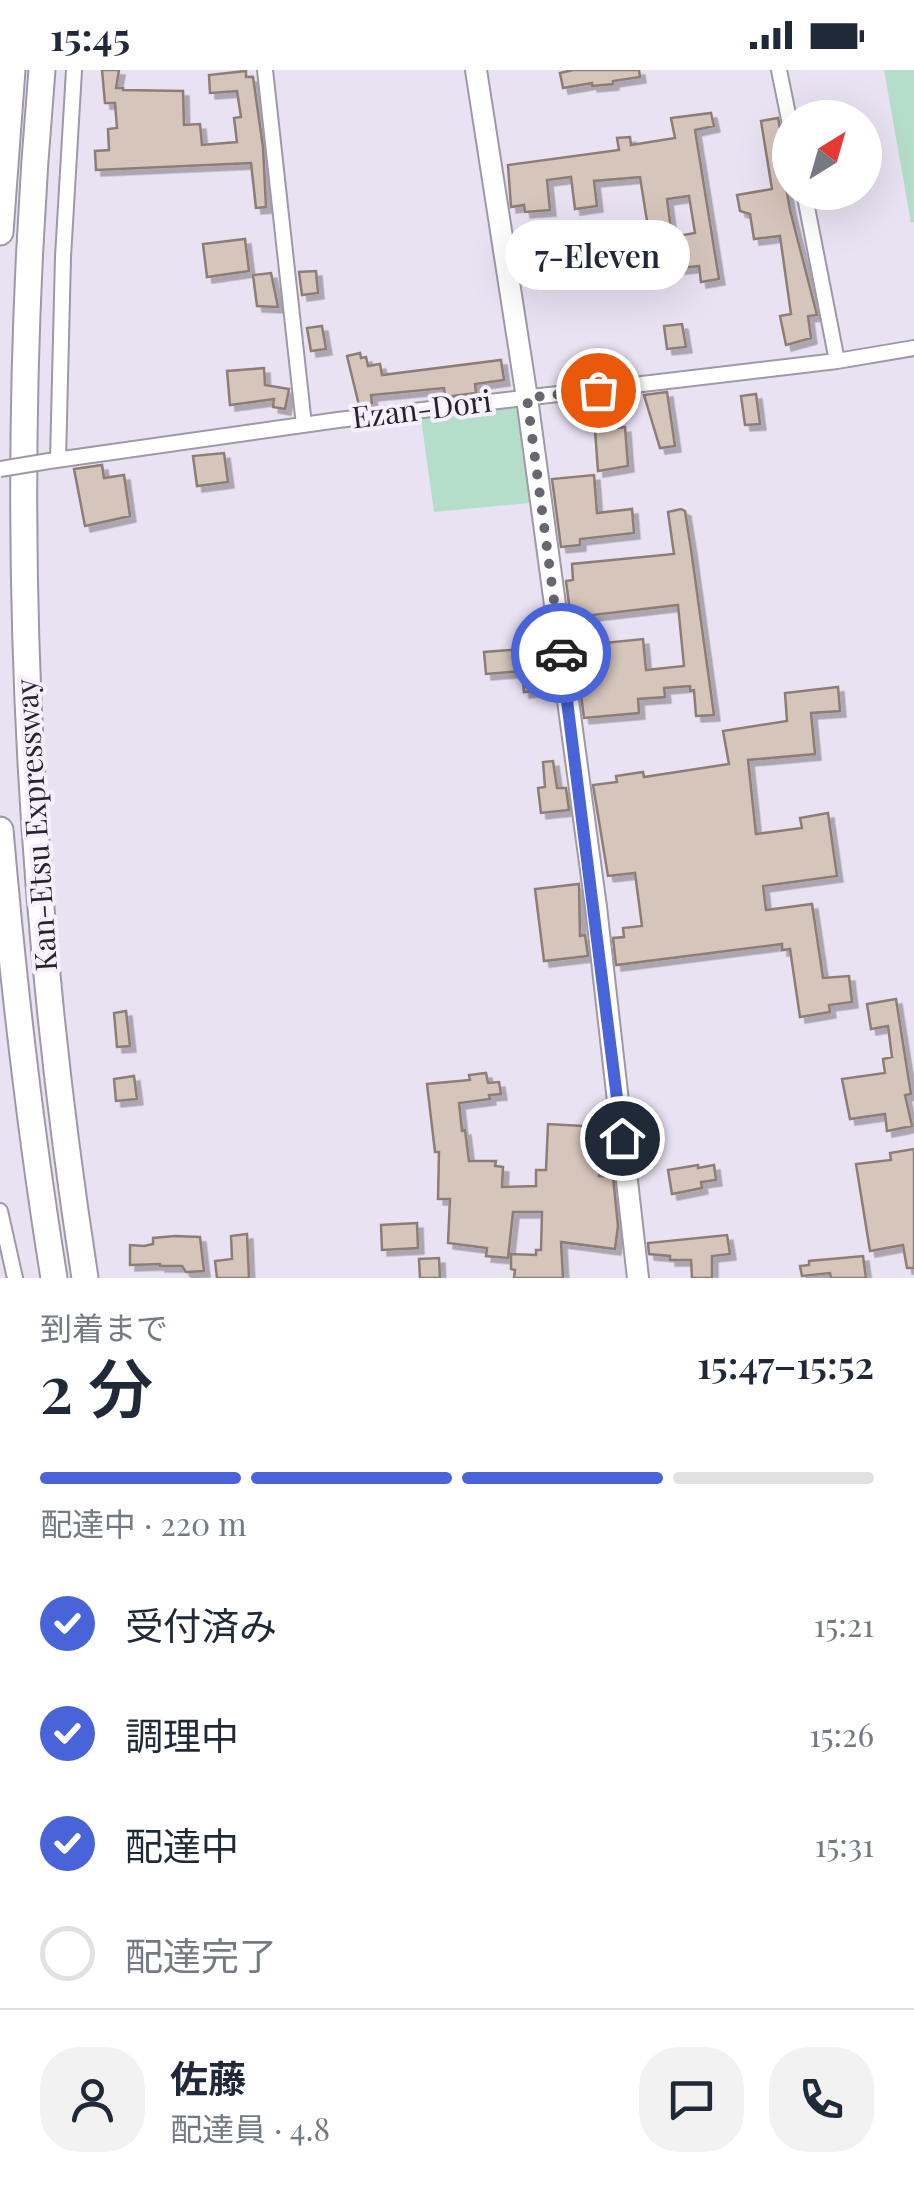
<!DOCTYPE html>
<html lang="ja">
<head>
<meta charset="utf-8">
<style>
	body { margin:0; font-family:"Playfair Display","Noto Sans JP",serif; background:#f2f2f3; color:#1f2937; height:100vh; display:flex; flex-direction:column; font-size:38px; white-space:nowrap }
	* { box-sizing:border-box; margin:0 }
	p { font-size:32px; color:#747a83 }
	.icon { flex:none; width:55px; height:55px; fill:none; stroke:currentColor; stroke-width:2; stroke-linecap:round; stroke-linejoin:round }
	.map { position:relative; height:1208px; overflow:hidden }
	.panel { display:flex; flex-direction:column; background:#fff; flex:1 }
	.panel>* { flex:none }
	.needle { width:65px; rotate:37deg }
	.controls { position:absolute; left:772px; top:30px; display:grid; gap:20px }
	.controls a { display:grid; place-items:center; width:110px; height:110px; border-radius:50%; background:#fff; box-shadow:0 10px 40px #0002; font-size:50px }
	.pin { position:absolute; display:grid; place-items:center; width:85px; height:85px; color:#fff; margin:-42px; border:5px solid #fff; border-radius:50%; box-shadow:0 2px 10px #0007 }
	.courier { position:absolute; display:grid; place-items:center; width:100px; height:100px; margin:-50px; border:8px solid #4964d8; border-radius:50%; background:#fff; color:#222; box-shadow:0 2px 12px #0007 }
	.bubble { position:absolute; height:70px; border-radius:35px; background:#fff; box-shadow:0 10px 40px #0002; font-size:32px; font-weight:600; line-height:70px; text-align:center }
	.summary em { font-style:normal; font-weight:600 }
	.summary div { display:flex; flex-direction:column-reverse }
	.summary { display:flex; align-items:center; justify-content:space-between; height:170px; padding:0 40px }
	h1 { font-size:65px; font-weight:600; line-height:75px }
	.bar { display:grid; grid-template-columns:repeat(4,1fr); gap:15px 10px; align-content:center; height:120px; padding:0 40px }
	.bar i { height:12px; border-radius:8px; background:#e0e1e3 }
	.bar .active { background:#4964d8 }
	.bar p { grid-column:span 4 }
	.line { display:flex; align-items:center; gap:25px; padding:0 40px; border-top:2px solid #e0e1e3 }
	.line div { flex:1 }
	.round { display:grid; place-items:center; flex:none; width:105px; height:105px; border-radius:40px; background:#f2f2f3 }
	ol { padding:0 40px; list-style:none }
	li { display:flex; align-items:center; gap:30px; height:110px }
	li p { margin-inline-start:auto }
	li .icon { padding:10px; border-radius:50%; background:#4964d8; color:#fff; stroke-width:4 }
	li:last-child { color:#747a83 }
	li i { width:55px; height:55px; border:5px solid #e0e1e3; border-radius:50% }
	.status { display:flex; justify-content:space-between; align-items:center; height:70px; padding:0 50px; background:#fff; direction:ltr }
	.status svg { height:28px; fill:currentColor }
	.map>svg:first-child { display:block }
	.green { fill:#b5deca }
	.building { fill:#d6c5bb; stroke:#8d7e75; stroke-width:2.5; fill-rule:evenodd; filter:url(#shadow) }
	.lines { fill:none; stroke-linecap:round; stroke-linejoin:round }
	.street-casing { stroke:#9e98a7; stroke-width:18 }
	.secondary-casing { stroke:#9e98a7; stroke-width:24 }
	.highway-casing { stroke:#9e98a7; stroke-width:29 }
	.street { stroke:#fff; stroke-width:14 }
	.secondary { stroke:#fff; stroke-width:20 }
	.highway { stroke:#fff; stroke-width:25 }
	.street-bridge-casing { stroke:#9e98a7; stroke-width:18; stroke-linecap:butt }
	.street-bridge { stroke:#fff; stroke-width:14 }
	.done { stroke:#6a6670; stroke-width:10; stroke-dasharray:0 18 }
	.route { stroke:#4964d8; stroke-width:12 }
	.labels { text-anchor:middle; stroke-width:8; stroke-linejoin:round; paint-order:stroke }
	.street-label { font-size:30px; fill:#262329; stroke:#f6f0fe }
</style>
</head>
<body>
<div class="status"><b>15:45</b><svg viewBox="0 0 49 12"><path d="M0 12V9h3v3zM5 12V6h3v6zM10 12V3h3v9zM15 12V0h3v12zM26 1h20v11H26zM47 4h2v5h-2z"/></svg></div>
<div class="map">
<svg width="914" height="1208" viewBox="0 0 914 1208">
	<defs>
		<filter id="shadow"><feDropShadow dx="5.5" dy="5.5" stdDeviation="0" flood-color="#0004"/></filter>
	</defs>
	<rect width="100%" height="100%" fill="#e9e2f3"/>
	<path class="green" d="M 884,0 L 914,0 L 914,152 L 911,153 Z
		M 527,328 L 539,432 L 434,442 L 420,341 Z"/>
	<path class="building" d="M 102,0 L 119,0 L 116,18 L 123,18 L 123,20 L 183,21 L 184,55 L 200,54 L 202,75 L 237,72 L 234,48 L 241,47 L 237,21 L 210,23 L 209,5 L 246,1 L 246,7 L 253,7 L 263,77 L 266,137 L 256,138 L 251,93 L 96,100 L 95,81 L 109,80 L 108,59 L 117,58 L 115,33 L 105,33 Z
		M 573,0 L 639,0 L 640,7 L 613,11 L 613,14 L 592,16 L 592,13 L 563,18 L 560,3 Z
		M 711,43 L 714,56 L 695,60 L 719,209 L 701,212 L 699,196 L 655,201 L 640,107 L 594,111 L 597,136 L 575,139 L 571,107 L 547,110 L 550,140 L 525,142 L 524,135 L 511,137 L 508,95 L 619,80 L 617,68 L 630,67 L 631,75 L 675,68 L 671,48 ZM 689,126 L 695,163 L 672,167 L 667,129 Z
		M 778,48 L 787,93 L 782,94 L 790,140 L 817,245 L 808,246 L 811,268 L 786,275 L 780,246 L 791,244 L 780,166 L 754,169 L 750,144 L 740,141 L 737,125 L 772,119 L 761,51 Z
		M 245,169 L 249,201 L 207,207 L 203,174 Z
		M 316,201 L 318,223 L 302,225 L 299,202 Z
		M 271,203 L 278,237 L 257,236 L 253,205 Z
		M 682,254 L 686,277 L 667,279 L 664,256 Z
		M 322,256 L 326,279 L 311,281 L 307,258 Z
		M 360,283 L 361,288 L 366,287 L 368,296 L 380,294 L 382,305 L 501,290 L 504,310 L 475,314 L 476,323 L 445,327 L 444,318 L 371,325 L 372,333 L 359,335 L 347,286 Z
		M 264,298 L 265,315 L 289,319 L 285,339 L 273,337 L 274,329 L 230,335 L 227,301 Z
		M 667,322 L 675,376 L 660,378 L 644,325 Z
		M 756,324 L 760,354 L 745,355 L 741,326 Z
		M 625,357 L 628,396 L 598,401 L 595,360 Z
		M 224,383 L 228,412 L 197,416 L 193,386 Z
		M 102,395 L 104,408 L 124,405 L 130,446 L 85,456 L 74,399 Z
		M 594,405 L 597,443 L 632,439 L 634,463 L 580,469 L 580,475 L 561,477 L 552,409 Z
		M 681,439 L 685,441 L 691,479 L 714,645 L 696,646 L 694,620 L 690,621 L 690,616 L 664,618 L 665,627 L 638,629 L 639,643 L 584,648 L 566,511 L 573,510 L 572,494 L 674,484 L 668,442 ZM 678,535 L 684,596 L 646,600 L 643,569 L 595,574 L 592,545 Z
		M 547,577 L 551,619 L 524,622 L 522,601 L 486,604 L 484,582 Z
		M 838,617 L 840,641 L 811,643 L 815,684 L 748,690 L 756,764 L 802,758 L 800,748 L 828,743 L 837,806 L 763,816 L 766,840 L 812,834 L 823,908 L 849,906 L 852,932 L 829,935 L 830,942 L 800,947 L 790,879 L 782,880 L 782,874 L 616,895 L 613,868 L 624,867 L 623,858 L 642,856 L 635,803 L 608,806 L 593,715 L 617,712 L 616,706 L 643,702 L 644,707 L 729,694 L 723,661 L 787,651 L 785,623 Z
		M 553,691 L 557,718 L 566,718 L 569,740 L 541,743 L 538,718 L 545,717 L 543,692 Z
		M 579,814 L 580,866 L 585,865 L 588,886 L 544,891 L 535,819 Z
		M 896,929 L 911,1024 L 905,1025 L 912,1056 L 887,1061 L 885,1044 L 850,1049 L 842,1009 L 885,1003 L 883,989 L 892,987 L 888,956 L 871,959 L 867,934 Z
		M 126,941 L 130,976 L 117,977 L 114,943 Z
		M 486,1003 L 488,1013 L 499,1012 L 501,1024 L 489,1025 L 490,1029 L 459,1033 L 462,1061 L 465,1060 L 469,1091 L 496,1091 L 495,1096 L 503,1097 L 502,1117 L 536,1116 L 536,1100 L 546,1100 L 548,1054 L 601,1057 L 599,1106 L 613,1107 L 618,1156 L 615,1179 L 561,1172 L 563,1208 L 514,1208 L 515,1200 L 511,1199 L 511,1184 L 536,1185 L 536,1180 L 541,1180 L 542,1142 L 513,1142 L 508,1188 L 486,1186 L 487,1178 L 448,1173 L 450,1129 L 438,1129 L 439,1082 L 435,1082 L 427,1014 L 470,1010 L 469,1005 Z
		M 134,1006 L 137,1029 L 116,1031 L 114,1009 Z
		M 914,1079 L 914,1198 L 907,1198 L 903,1175 L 870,1181 L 856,1094 L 891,1090 L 890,1083 Z
		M 698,1095 L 698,1098 L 714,1095 L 716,1110 L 701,1112 L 702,1118 L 672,1124 L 668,1100 Z
		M 417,1153 L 418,1178 L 382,1180 L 381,1155 Z
		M 247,1164 L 249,1208 L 217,1208 L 215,1191 L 232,1189 L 231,1166 Z
		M 727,1165 L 730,1184 L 712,1186 L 712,1208 L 692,1208 L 691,1190 L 670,1190 L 670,1186 L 649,1184 L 648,1173 Z
		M 175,1166 L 200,1167 L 204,1201 L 186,1202 L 182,1196 L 160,1196 L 160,1194 L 130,1195 L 130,1175 L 144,1176 L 153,1174 L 153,1168 Z
		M 863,1186 L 866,1208 L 831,1208 L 830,1203 L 802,1206 L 800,1196 L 809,1195 L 809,1191 Z
		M 439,1188 L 440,1208 L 420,1208 L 419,1189 Z"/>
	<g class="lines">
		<defs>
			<path id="street" d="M 265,0 L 304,355
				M 779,0 L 790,54
				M 804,122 L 837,291
				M 58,390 L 63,187 L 74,0
				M 49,391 L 338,350 L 837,291 L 914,278
				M 0,1141 L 15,1208"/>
			<path id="secondary" d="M 476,0 L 527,328 L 596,837 L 638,1208"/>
			<path id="highway" d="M 42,0 C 7,403 23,808 85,1208
				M 0,162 L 12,0
				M 0,760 C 13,910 30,1059 54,1208"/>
		</defs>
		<use href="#street" class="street-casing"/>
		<use href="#secondary" class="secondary-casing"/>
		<use href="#highway" class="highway-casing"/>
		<use href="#street" class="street"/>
		<use href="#secondary" class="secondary"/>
		<use href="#highway" class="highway"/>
		<defs>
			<path id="street-bridge" d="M 0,399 L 49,391"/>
		</defs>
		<use href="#street-bridge" class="street-bridge-casing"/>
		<use href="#street-bridge" class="street-bridge"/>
	</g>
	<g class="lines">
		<path class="done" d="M 561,583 L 527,328 L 598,320"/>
		<path class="route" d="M 561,583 L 622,1068"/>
	</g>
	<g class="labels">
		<g class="street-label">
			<text transform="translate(422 340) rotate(-7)" y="10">Ezan-Dori</text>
			<text transform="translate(37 755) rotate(-94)" y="10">Kan-Etsu Expressway</text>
		</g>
	</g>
</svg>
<div class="controls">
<a><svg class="needle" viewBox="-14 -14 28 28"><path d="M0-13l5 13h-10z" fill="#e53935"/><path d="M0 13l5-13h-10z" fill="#747a83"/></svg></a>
</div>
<div class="pin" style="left:598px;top:320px;background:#ea580c"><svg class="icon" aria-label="bag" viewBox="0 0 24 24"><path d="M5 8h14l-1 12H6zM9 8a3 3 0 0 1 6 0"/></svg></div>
<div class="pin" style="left:622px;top:1068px;background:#1f2937"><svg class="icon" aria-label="home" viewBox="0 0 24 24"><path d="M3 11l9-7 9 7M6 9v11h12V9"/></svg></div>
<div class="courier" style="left:561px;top:583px"><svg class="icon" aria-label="car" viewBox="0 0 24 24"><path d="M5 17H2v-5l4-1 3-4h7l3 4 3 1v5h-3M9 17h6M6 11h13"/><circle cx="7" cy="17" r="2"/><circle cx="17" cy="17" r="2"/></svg></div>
<div class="bubble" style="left:505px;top:150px;width:185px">7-Eleven</div>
</div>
<section class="panel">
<div class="summary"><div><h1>2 分</h1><p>到着まで</p></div><em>15:47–15:52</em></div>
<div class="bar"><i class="active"></i><i class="active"></i><i class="active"></i><i></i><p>配達中 · 220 m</p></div>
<ol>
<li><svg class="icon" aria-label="check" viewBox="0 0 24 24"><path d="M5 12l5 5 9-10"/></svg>受付済み<p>15:21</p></li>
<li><svg class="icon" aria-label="check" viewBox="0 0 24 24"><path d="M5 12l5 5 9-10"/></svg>調理中<p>15:26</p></li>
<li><svg class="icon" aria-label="check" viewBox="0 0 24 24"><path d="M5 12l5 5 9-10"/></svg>配達中<p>15:31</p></li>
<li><i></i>配達完了</li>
</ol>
<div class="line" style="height:180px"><a class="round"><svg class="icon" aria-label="person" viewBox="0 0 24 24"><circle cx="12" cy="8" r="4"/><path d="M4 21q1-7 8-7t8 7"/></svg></a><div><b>佐藤</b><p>配達員 · 4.8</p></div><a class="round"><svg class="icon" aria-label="chat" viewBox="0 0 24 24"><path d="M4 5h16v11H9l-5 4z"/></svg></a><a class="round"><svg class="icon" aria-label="phone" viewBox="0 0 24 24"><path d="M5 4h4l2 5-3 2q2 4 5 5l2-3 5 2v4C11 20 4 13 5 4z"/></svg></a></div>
</section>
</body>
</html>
